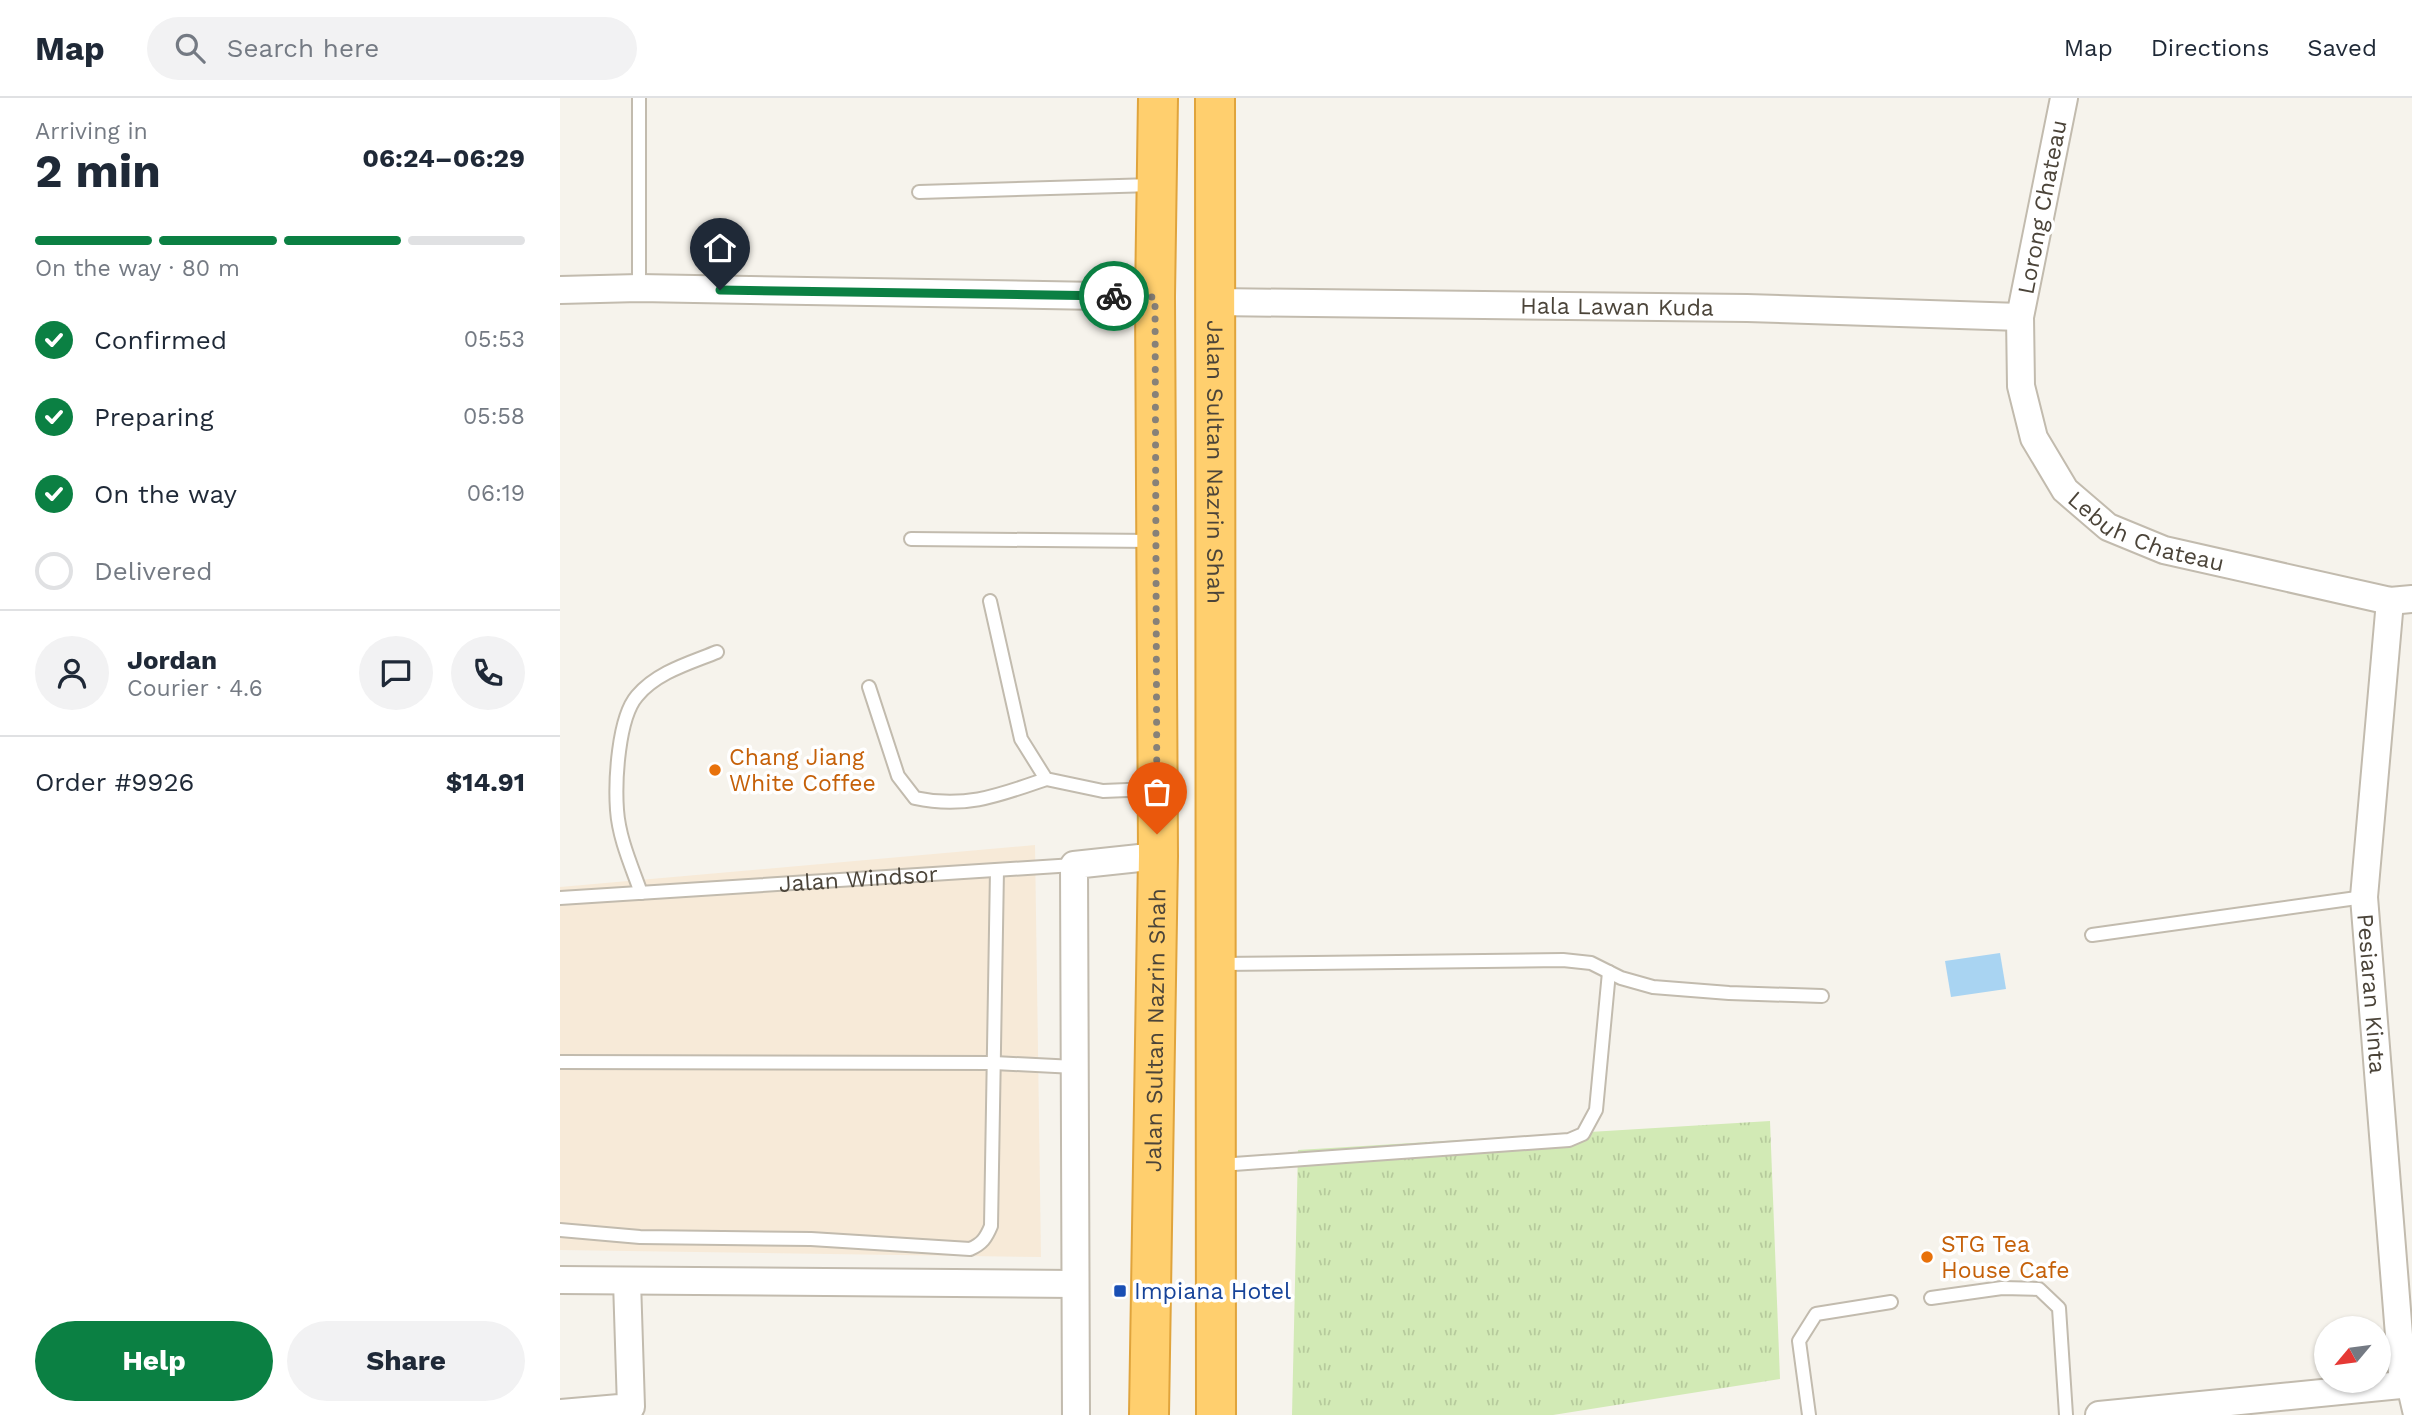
<!DOCTYPE html>
<html lang="en">
<head>
<meta charset="utf-8">
<style>
	body { margin:0; font-family:"Work Sans",sans-serif; background:#f2f2f3; color:#1f2937; height:100vh; display:flex; flex-direction:column; font-size:26px; white-space:nowrap }
	* { box-sizing:border-box; margin:0 }
	p { font-size:23px; color:#747a83 }
	.icon { flex:none; width:38px; height:38px; fill:none; stroke:currentColor; stroke-width:2; stroke-linecap:round; stroke-linejoin:round }
	.map { position:relative; flex:1; overflow:hidden }
	.details { display:flex; flex-direction:column; background:#fff; width:560px }
	.details>* { flex:none }
	.needle { width:46px; rotate:241deg }
	.fabs { position:absolute; left:1754px; top:1218px; display:grid; gap:14px }
	.fabs a { display:grid; place-items:center; width:77px; height:77px; border-radius:50%; background:#fff; box-shadow:0 2px 5px #0004; font-size:35px }
	.pin { position:absolute; display:grid; place-items:center; width:60px; height:60px; color:#fff; margin:-72px -30px; border-radius:50% 50% 50% 0; rotate:-45deg; box-shadow:0 0 7px #0007 }
	.pin .icon { rotate:45deg }
	.courier { position:absolute; display:grid; place-items:center; width:70px; height:70px; margin:-35px; border:5px solid #0b8043; border-radius:50%; background:#fff; color:#222; box-shadow:0 2px 9px #0007 }
	.overview em { font-style:normal; font-weight:700 }
	.overview div { display:flex; flex-direction:column-reverse }
	.overview { display:flex; align-items:center; justify-content:space-between; height:119px; padding:0 35px }
	h1 { font-size:46px; font-weight:700; line-height:52px }
	.bar { display:grid; grid-template-columns:repeat(4,1fr); gap:10px 7px; align-content:center; height:84px; padding:0 35px }
	.bar i { height:9px; border-radius:5px; background:#e0e1e3 }
	.bar .current { background:#0b8043 }
	.bar p { grid-column:span 4 }
	.line { display:flex; align-items:center; gap:18px; padding:0 35px; border-top:2px solid #e0e1e3 }
	.line div { flex:1 }
	.round { display:grid; place-items:center; flex:none; width:74px; height:74px; border-radius:37px; background:#f2f2f3 }
	ol { padding:0 35px; list-style:none }
	li { display:flex; align-items:center; gap:21px; height:77px }
	li p { margin-inline-start:auto }
	li .icon { padding:7px; border-radius:50%; background:#0b8043; color:#fff; stroke-width:4 }
	li:last-child { color:#747a83 }
	li i { width:38px; height:38px; border:4px solid #e0e1e3; border-radius:50% }
	.primary-button { display:flex; gap:14px; margin-top:auto; padding:14px 35px }
	.primary-button a { flex:1; height:80px; border-radius:42px; background:#0b8043; color:#fff; font-size:28px; font-weight:700; line-height:80px; text-align:center }
	.primary-button a+a { background:#f2f2f3; color:#1f2937 }
	header { display:flex; align-items:center; gap:42px; box-sizing:border-box; height:98px; padding:0 35px; background:#fff; border-bottom:2px solid #e0e1e3 }
	header strong { font-size:33px }
	nav { display:flex; gap:38px; margin-inline-start:auto; font-size:24px }
	.search { width:490px; height:63px; background:#f2f2f3; display:flex; align-items:center; gap:18px; box-sizing:border-box; padding:0 24px; border-radius:38px; color:#747a83; font-size:26px }
	main { display:flex; flex:1; min-height:0 }
	.map>svg:first-child { display:block }
	.commercial { fill:#f7ead8 }
	.grass { fill:url(#grass-tufts) }
	.water { fill:#a9d4f2 }
	.lines { fill:none; stroke-linecap:round; stroke-linejoin:round }
	.lane-casing { stroke:#c2bbae; stroke-width:16 }
	.street-casing { stroke:#c2bbae; stroke-width:30 }
	.highway-casing { stroke:#e0a43c; stroke-width:42 }
	.lane { stroke:#fff; stroke-width:12 }
	.street { stroke:#fff; stroke-width:26 }
	.highway { stroke:#ffcf6e; stroke-width:38 }
	.done { stroke:#878178; stroke-width:7; stroke-dasharray:0 12.6 }
	.route { stroke:#0b8043; stroke-width:9 }
	.food-dot { fill:#e8710a; stroke:#fff; stroke-width:2.5 }
	.transit-dot { fill:#1a4fb4; stroke:#fff; stroke-width:2.5 }
	.labels { text-anchor:middle; stroke-width:7; stroke-linejoin:round; paint-order:stroke }
	.street-label { font-size:23px; fill:#4b4439; stroke:#fff }
	.food-label { font-size:23px; fill:#c56008; stroke:#fff; text-anchor:start }
	.transit-label { font-size:23px; fill:#164399; stroke:#fff; text-anchor:start }
</style>
</head>
<body>
<header>
<strong>Map</strong>
<div class="search"><svg class="icon" aria-label="search" viewBox="0 0 24 24"><circle cx="10" cy="10" r="6"/><path d="M15 15l6 6"/></svg>Search here</div>
<nav><a>Map</a><a>Directions</a><a>Saved</a></nav>
</header>
<main>
<section class="details">
<div class="overview"><div><h1>2 min</h1><p>Arriving in</p></div><em>06:24–06:29</em></div>
<div class="bar"><i class="current"></i><i class="current"></i><i class="current"></i><i></i><p>On the way · 80 m</p></div>
<ol>
<li><svg class="icon" aria-label="check" viewBox="0 0 24 24"><path d="M5 12l5 5 9-10"/></svg>Confirmed<p>05:53</p></li>
<li><svg class="icon" aria-label="check" viewBox="0 0 24 24"><path d="M5 12l5 5 9-10"/></svg>Preparing<p>05:58</p></li>
<li><svg class="icon" aria-label="check" viewBox="0 0 24 24"><path d="M5 12l5 5 9-10"/></svg>On the way<p>06:19</p></li>
<li><i></i>Delivered</li>
</ol>
<div class="line" style="height:126px"><a class="round"><svg class="icon" aria-label="person" viewBox="0 0 24 24"><circle cx="12" cy="8" r="4"/><path d="M4 21q1-7 8-7t8 7"/></svg></a><div><b>Jordan</b><p>Courier · 4.6</p></div><a class="round"><svg class="icon" aria-label="chat" viewBox="0 0 24 24"><path d="M4 5h16v11H9l-5 4z"/></svg></a><a class="round"><svg class="icon" aria-label="phone" viewBox="0 0 24 24"><path d="M5 4h4l2 5-3 2q2 4 5 5l2-3 5 2v4C11 20 4 13 5 4z"/></svg></a></div>
<div class="line" style="height:91px"><div>Order #9926</div><b>$14.91</b></div>
<div class="primary-button"><a>Help</a><a>Share</a></div>
</section>
<div class="map">
<svg width="1852" height="1317" viewBox="0 0 1852 1317">
	<defs>
		<pattern id="grass-tufts" width="24" height="20" patternUnits="userSpaceOnUse" patternTransform="scale(1.75)"><rect width="24" height="20" fill="#d2eab5"/><path d="M3 7l-1-3M5 7V3M7 7l1-3M15 17l-1-3M17 17v-4M19 17l1-3" fill="none" stroke="#b6ca9c"/></pattern>
	</defs>
	<rect width="100%" height="100%" fill="#f6f3ec"/>
	<path class="commercial" d="M 475,747 L 481,1159 L 0,1152 L 0,789 Z"/>
	<path class="grass" d="M 1210,1023 L 1220,1281 L 993,1317 L 732,1317 L 738,1052 Z"/>
	<path class="water" d="M 1440,855 L 1446,891 L 1391,899 L 1385,863 Z"/>
	<g class="lines">
		<defs>
			<g id="lane">
				<path d="M 359,94 L 593,87"/>
				<path d="M 79,190 L 79,0"/>
				<path d="M 351,441 L 593,443"/>
				<path d="M 430,503 L 461,641 L 486,681 L 543,693 L 592,691"/>
				<path d="M 309,589 L 338,678 L 355,700 C 405,711 440,697 486,681"/>
				<path d="M 81,795 C 72,769 59,741 57,712 C 55,683 58,620 77,598 C 97,574 130,565 157,554"/>
				<path id="s1" d="M 0,800 L 514,767"/>
				<path d="M 1532,837 L 1804,799"/>
				<path d="M 659,866 L 1003,862 L 1031,865 L 1061,880 L 1093,889 L 1169,895 L 1262,898"/>
				<path d="M 0,964 L 434,965 L 515,969"/>
				<path d="M 660,1067 L 1009,1042 L 1023,1036 L 1036,1012 L 1049,874"/>
				<path d="M 0,1132 L 80,1139 L 251,1141 L 410,1151 C 422,1146 426,1140 431,1128 L 437,772"/>
				<path d="M 1371,1200 L 1442,1190 L 1479,1191 L 1499,1210 L 1506,1317"/>
				<path d="M 1843,1287 L 1850,1317"/>
				<path d="M 1249,1317 L 1239,1243 L 1256,1216 L 1331,1204"/>
			</g>
			<g id="street">
				<path id="s2" d="M 1504,0 L 1460,219 L 1461,288 L 1474,340 L 1505,392 L 1548,429 L 1604,452 L 1830,503 L 1852,501"/>
				<path d="M 0,192 L 79,190 L 595,199"/>
				<path id="s3" d="M 655,204 L 1187,210 L 1460,219"/>
				<path id="s4" d="M 1830,503 L 1804,799 L 1843,1287"/>
				<path d="M 0,1182 L 515,1186"/>
				<path d="M 0,1315 L 71,1309 L 67,1183"/>
				<path d="M 516,1317 L 514,767 L 598,758"/>
				<path d="M 1539,1317 L 1852,1286"/>
			</g>
			<g id="highway">
				<path id="s5" d="M 655,0 L 656,1317"/>
				<path id="s6" d="M 589,1317 L 598,758 L 595,199 L 598,0"/>
			</g>
		</defs>
		<use href="#lane" class="lane-casing"/>
		<use href="#street" class="street-casing"/>
		<use href="#highway" class="highway-casing"/>
		<use href="#lane" class="lane"/>
		<use href="#street" class="street"/>
		<use href="#highway" class="highway"/>
	</g>
	<g class="lines">
		<path class="done" d="M 554,198 L 595,199 L 597,736"/>
		<path class="route" d="M 160,192 L 554,198"/>
	</g>
	<g class="food-dot">
		<circle cx="155" cy="672" r="7"/>
		<circle cx="1367" cy="1159" r="7"/>
	</g>
	<rect class="transit-dot" x="553" y="1186" width="14" height="14" rx="3.5"/>
	<g class="labels">
		<g class="street-label">
			<text transform="translate(1482 109) rotate(-79)" y="8">Lorong Chateau</text>
			<text dy="8" stroke="none"><textPath href="#s3" startOffset="402">Hala Lawan Kuda</textPath></text>
			<text dy="8" stroke="none"><textPath href="#s5" startOffset="364">Jalan Sultan Nazrin Shah</textPath></text>
			<text dy="8" stroke="none"><textPath href="#s2" startOffset="500">Lebuh Chateau</textPath></text>
			<text dy="8" stroke="none"><textPath href="#s1" startOffset="299">Jalan Windsor</textPath></text>
			<text dy="8" stroke="none"><textPath href="#s4" startOffset="394">Pesiaran Kinta</textPath></text>
			<text dy="8" stroke="none"><textPath href="#s6" startOffset="385">Jalan Sultan Nazrin Shah</textPath></text>
		</g>
		<g class="food-label">
			<text x="169" y="667">Chang Jiang<tspan x="169" dy="26">White Coffee</tspan></text>
			<text x="1381" y="1154">STG Tea<tspan x="1381" dy="26">House Cafe</tspan></text>
		</g>
		<g class="transit-label">
			<text x="574" y="1201">Impiana Hotel</text>
		</g>
	</g>
</svg>
<div class="fabs">
<a><svg class="needle" viewBox="-14 -14 28 28"><path d="M0-13l5 13h-10z" fill="#e53935"/><path d="M0 13l5-13h-10z" fill="#747a83"/></svg></a>
</div>
<div class="pin" style="left:597px;top:736px;background:#ea580c"><svg class="icon" aria-label="bag" viewBox="0 0 24 24"><path d="M5 8h14l-1 12H6zM9 8a3 3 0 0 1 6 0"/></svg></div>
<div class="pin" style="left:160px;top:192px;background:#1f2937"><svg class="icon" aria-label="home" viewBox="0 0 24 24"><path d="M3 11l9-7 9 7M6 9v11h12V9"/></svg></div>
<div class="courier" style="left:554px;top:198px"><svg class="icon" aria-label="bike" viewBox="0 0 24 24"><circle cx="6" cy="16" r="4"/><circle cx="18" cy="16" r="4"/><path d="M6 16l4-8h5l3 8M10 8l3 8H6M13 5h3"/></svg></div>
</div>
</main>
</body>
</html>
